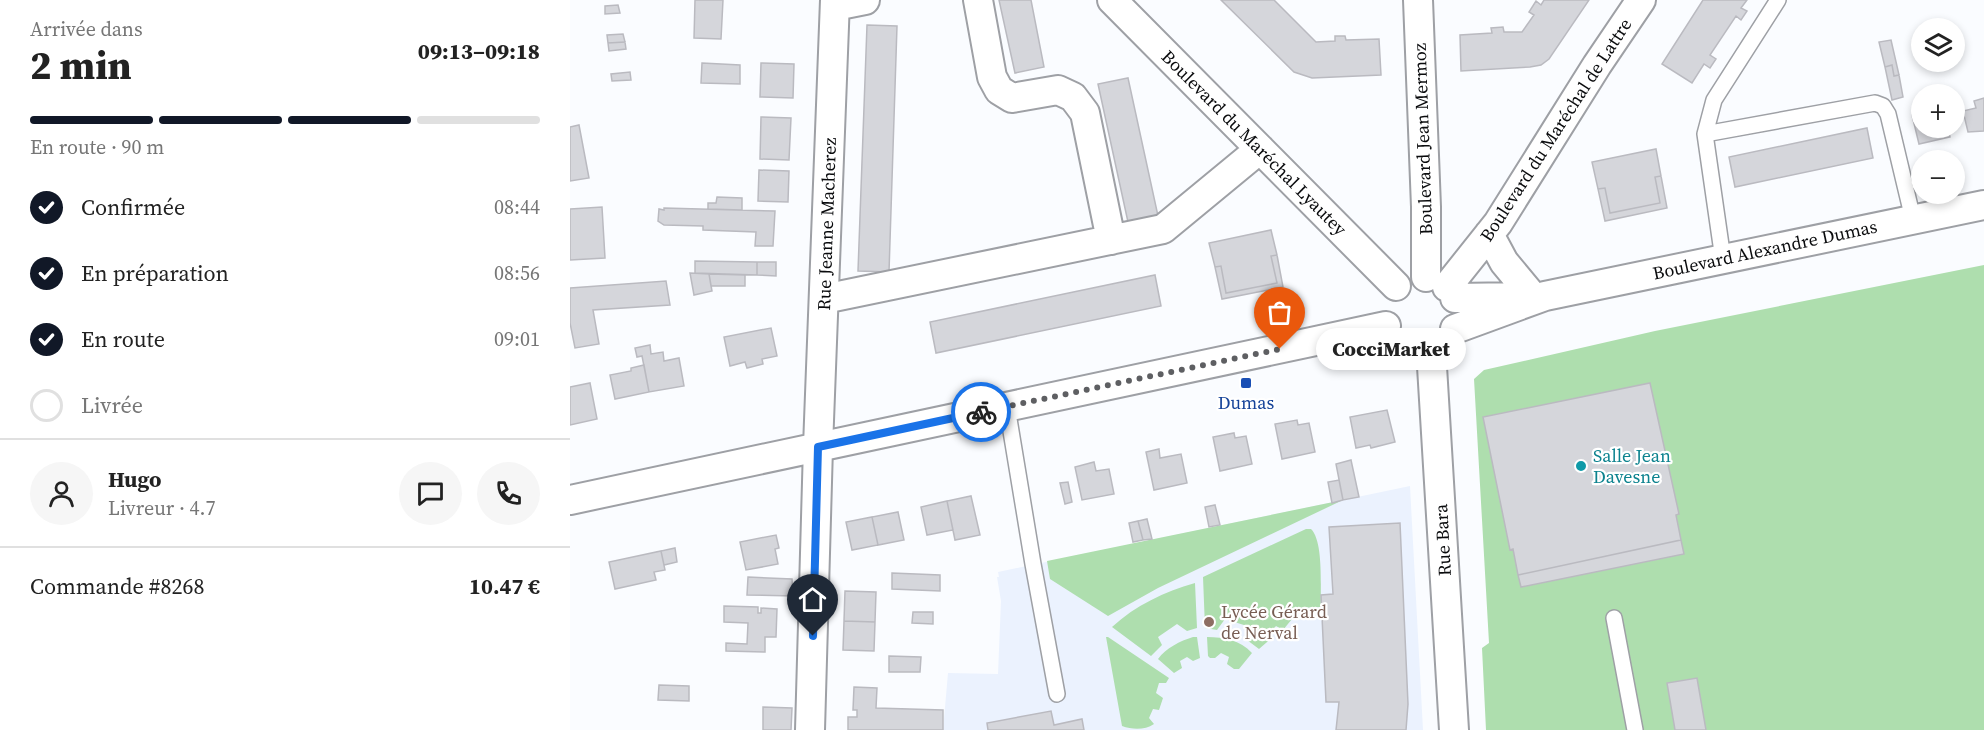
<!DOCTYPE html>
<html lang="fr">
<head>
<meta charset="utf-8">
<style>
	body { margin:0; font-family:"Source Serif 4",serif; background:#f6f6f6; color:#222; height:100vh; display:flex; flex-direction:column; font-size:22px; white-space:nowrap }
	* { box-sizing:border-box; margin:0 }
	p { font-size:20px; color:#767676 }
	.icon { flex:none; width:33px; height:33px; fill:none; stroke:currentColor; stroke-width:2; stroke-linecap:round; stroke-linejoin:round }
	.map { position:relative; flex:1; overflow:hidden }
	.details { display:flex; flex-direction:column; background:#fff; width:570px }
	.details>* { flex:none }
	.fabs { position:absolute; left:1341px; top:18px; display:grid; gap:12px }
	.fabs a { display:grid; place-items:center; width:54px; height:54px; border-radius:50%; background:#fff; box-shadow:0 3px 9px #0003; font-size:30px }
	.pin { position:absolute; display:grid; place-items:center; width:51px; height:51px; color:#fff; margin:-62px -26px; border-radius:50% 50% 50% 0; rotate:-45deg; box-shadow:0 0 6px #0007 }
	.pin .icon { rotate:45deg }
	.courier { position:absolute; display:grid; place-items:center; width:60px; height:60px; margin:-30px; border:4px solid #1a73e8; border-radius:50%; background:#fff; color:#222; box-shadow:0 2px 8px #0007 }
	.bubble { position:absolute; height:42px; border-radius:21px; background:#fff; box-shadow:0 3px 9px #0003; font-size:20px; font-weight:800; line-height:42px; text-align:center }
	.head em { font-style:normal; font-weight:800 }
	.head div { display:flex; flex-direction:column-reverse }
	.head { display:flex; align-items:center; justify-content:space-between; height:102px; padding:0 30px }
	h1 { font-size:39px; font-weight:800; line-height:45px }
	.bar { display:grid; grid-template-columns:repeat(4,1fr); gap:9px 6px; align-content:center; height:72px; padding:0 30px }
	.bar i { height:8px; border-radius:4px; background:#e0e0e0 }
	.bar .on { background:#111827 }
	.bar p { grid-column:span 4 }
	.line { display:flex; align-items:center; gap:15px; padding:0 30px; border-top:2px solid #e0e0e0 }
	.line div { flex:1 }
	.round { display:grid; place-items:center; flex:none; width:63px; height:63px; border-radius:32px; background:#f6f6f6 }
	ol { padding:0 30px; list-style:none }
	li { display:flex; align-items:center; gap:18px; height:66px }
	li p { margin-inline-start:auto }
	li .icon { padding:6px; border-radius:50%; background:#111827; color:#fff; stroke-width:4 }
	li:last-child { color:#767676 }
	li i { width:33px; height:33px; border:3px solid #e0e0e0; border-radius:50% }
	main { display:flex; flex:1; min-height:0 }
	.map>svg:first-child { display:block }
	.built { fill:#ebf2fe }
	.green { fill:#aedeae }
	.building { fill:#d5d6db; stroke:#babac0; stroke-width:1.5 }
	.lines { fill:none; stroke-linecap:round; stroke-linejoin:round }
	.lane-casing { stroke:#9ea0a5; stroke-width:18 }
	.street-casing { stroke:#9ea0a5; stroke-width:32 }
	.lane { stroke:#fff; stroke-width:15 }
	.street { stroke:#fff; stroke-width:28 }
	.done { stroke:#5e5f62; stroke-width:6; stroke-dasharray:0 10.8 }
	.route { stroke:#1a73e8; stroke-width:8 }
	.transit-dot { fill:#1a4fb4; stroke:#fff; stroke-width:2 }
	.culture-dot { fill:#0f9aa8; stroke:#fff; stroke-width:2 }
	.education-dot { fill:#8d6e63; stroke:#fff; stroke-width:2 }
	.labels { text-anchor:middle; stroke-width:4.5; stroke-linejoin:round; paint-order:stroke }
	.street-label { font-size:18px; fill:#0a0b0d; stroke:#fff }
	.transit-label { font-size:18px; fill:#164399; stroke:#fff }
	.culture-label { font-size:18px; fill:#0d838f; stroke:#fff; text-anchor:start }
	.education-label { font-size:18px; fill:#785e54; stroke:#fff; text-anchor:start }
</style>
</head>
<body>
<main>
<section class="details">
<div class="head"><div><h1>2 min</h1><p>Arrivée dans</p></div><em>09:13–09:18</em></div>
<div class="bar"><i class="on"></i><i class="on"></i><i class="on"></i><i></i><p>En route · 90 m</p></div>
<ol>
<li><svg class="icon" aria-label="check" viewBox="0 0 24 24"><path d="M5 12l5 5 9-10"/></svg>Confirmée<p>08:44</p></li>
<li><svg class="icon" aria-label="check" viewBox="0 0 24 24"><path d="M5 12l5 5 9-10"/></svg>En préparation<p>08:56</p></li>
<li><svg class="icon" aria-label="check" viewBox="0 0 24 24"><path d="M5 12l5 5 9-10"/></svg>En route<p>09:01</p></li>
<li><i></i>Livrée</li>
</ol>
<div class="line" style="height:108px"><a class="round"><svg class="icon" aria-label="person" viewBox="0 0 24 24"><circle cx="12" cy="8" r="4"/><path d="M4 21q1-7 8-7t8 7"/></svg></a><div><b>Hugo</b><p>Livreur · 4.7</p></div><a class="round"><svg class="icon" aria-label="chat" viewBox="0 0 24 24"><path d="M4 5h16v11H9l-5 4z"/></svg></a><a class="round"><svg class="icon" aria-label="phone" viewBox="0 0 24 24"><path d="M5 4h4l2 5-3 2q2 4 5 5l2-3 5 2v4C11 20 4 13 5 4z"/></svg></a></div>
<div class="line" style="height:78px"><div>Commande #8268</div><b>10.47 €</b></div>
</section>
<div class="map">
<svg width="1414" height="730" viewBox="0 0 1414 730">
	<rect width="100%" height="100%" fill="#fafcff"/>
	<path class="built" d="M 840,486 L 853,730 L 373,730 L 378,673 L 428,674 L 431,601 L 427,577 L 429,577 L 428,572 Z"/>
	<path class="green" d="M 1414,265 L 1414,730 L 916,730 L 912,648 L 919,643 L 904,379 L 914,370 L 1085,331 Z
		M 773,500 L 588,588 L 538,616 L 480,579 L 477,561 Z
		M 736,529 L 741,529 C 754,542 750,588 751,607 L 731,608 L 713,630 L 706,626 L 700,633 L 703,637 L 689,649 L 677,640 L 677,626 L 655,619 L 647,630 L 635,628 L 633,577 Z
		M 625,583 L 627,628 L 617,631 L 607,624 L 588,637 L 592,645 L 581,656 L 542,627 C 566,605 594,592 625,583 Z
		M 536,637 L 538,637 L 599,678 L 596,683 L 589,683 L 586,693 L 593,698 L 589,710 L 583,709 L 579,718 L 584,724 C 575,730 563,730 552,726 Z
		M 623,637 L 627,637 L 630,658 L 623,661 L 617,657 L 610,661 L 612,668 L 604,673 L 588,659 C 596,648 610,641 623,637 Z
		M 637,637 C 654,637 670,640 682,653 L 669,669 L 664,669 L 657,664 L 659,657 L 651,653 L 645,658 L 640,658 L 638,656 Z"/>
	<path class="building" d="M 125,0 L 153,0 L 151,39 L 124,38 Z
		M 429,0 L 461,0 L 474,67 L 445,73 Z
		M 651,0 L 704,0 L 746,42 L 765,41 L 765,36 L 775,36 L 776,40 L 809,39 L 811,75 L 742,78 L 724,72 Z
		M 974,0 L 1019,0 L 979,59 L 971,65 L 960,67 L 891,71 L 890,35 L 922,33 L 921,28 L 933,27 L 934,32 L 952,32 L 964,15 L 959,12 L 966,1 L 971,5 Z
		M 1133,0 L 1177,0 L 1171,8 L 1177,11 L 1171,20 L 1166,16 L 1140,55 L 1146,59 L 1140,68 L 1134,64 L 1122,83 L 1092,64 Z
		M 48,5 L 50,13 L 35,14 L 35,6 Z
		M 297,25 L 327,26 L 319,272 L 288,271 Z
		M 53,34 L 55,42 L 38,43 L 37,35 Z
		M 1321,40 L 1329,75 L 1324,76 L 1322,65 L 1315,67 L 1309,42 Z
		M 55,42 L 56,49 L 39,51 L 38,43 Z
		M 132,63 L 170,65 L 170,84 L 131,83 Z
		M 191,63 L 224,64 L 223,98 L 190,97 Z
		M 1322,65 L 1324,76 L 1329,75 L 1333,97 L 1322,100 L 1315,67 Z
		M 60,72 L 61,80 L 42,81 L 41,74 Z
		M 558,78 L 588,216 L 558,222 L 528,84 Z
		M 1414,98 L 1414,131 L 1398,132 L 1393,111 L 1406,108 L 1404,101 Z
		M 1352,113 L 1352,128 L 1378,128 L 1380,137 L 1349,144 L 1342,115 Z
		M 191,117 L 221,118 L 219,160 L 190,159 Z
		M 9,125 L 19,178 L 0,181 L 0,127 Z
		M 1297,128 L 1303,158 L 1165,187 L 1159,157 Z
		M 1086,149 L 1091,176 L 1085,177 L 1090,203 L 1040,213 L 1035,188 L 1028,189 L 1022,162 Z
		M 189,170 L 219,171 L 218,202 L 188,201 Z
		M 1091,176 L 1097,208 L 1035,221 L 1028,189 L 1035,188 L 1040,213 L 1090,203 L 1085,177 Z
		M 147,197 L 172,198 L 172,210 L 138,209 L 138,203 L 146,203 Z
		M 32,207 L 35,258 L 0,260 L 0,209 Z
		M 94,208 L 205,211 L 203,246 L 185,246 L 186,232 L 133,230 L 133,226 L 94,225 L 88,221 L 89,209 L 94,210 Z
		M 701,230 L 707,255 L 701,256 L 707,283 L 656,293 L 651,266 L 645,267 L 639,243 Z
		M 707,255 L 713,287 L 652,299 L 645,267 L 651,266 L 656,293 L 707,283 L 701,256 Z
		M 125,261 L 187,262 L 187,275 L 125,273 Z
		M 187,262 L 206,262 L 206,276 L 187,275 Z
		M 120,273 L 139,274 L 142,291 L 124,295 Z
		M 139,274 L 175,275 L 175,286 L 141,286 Z
		M 585,275 L 591,306 L 366,353 L 360,322 Z
		M 96,281 L 100,305 L 23,310 L 29,344 L 5,348 L 0,323 L 0,288 Z
		M 201,328 L 207,356 L 192,359 L 193,364 L 177,368 L 175,362 L 160,366 L 154,337 Z
		M 80,345 L 81,354 L 93,352 L 94,361 L 109,358 L 114,386 L 79,392 L 72,356 L 67,357 L 65,348 Z
		M 74,365 L 79,392 L 45,399 L 40,375 L 61,371 L 61,368 Z
		M 20,383 L 27,419 L 0,425 L 0,387 Z
		M 1080,383 L 1109,514 L 1106,515 L 1111,540 L 948,575 L 943,549 L 940,550 L 913,417 Z
		M 817,410 L 825,442 L 801,448 L 800,445 L 786,448 L 780,417 Z
		M 727,420 L 728,425 L 739,423 L 745,452 L 712,459 L 705,424 Z
		M 664,433 L 665,438 L 676,436 L 682,464 L 650,471 L 643,437 Z
		M 589,449 L 590,458 L 611,454 L 617,483 L 584,490 L 576,452 Z
		M 781,460 L 789,497 L 773,500 L 766,464 Z
		M 524,462 L 526,471 L 539,469 L 544,494 L 512,500 L 505,467 Z
		M 769,480 L 773,500 L 762,503 L 758,482 Z
		M 498,482 L 502,502 L 495,504 L 490,483 Z
		M 401,496 L 410,535 L 385,540 L 377,501 Z
		M 377,501 L 383,530 L 357,535 L 351,507 Z
		M 645,505 L 650,525 L 639,527 L 635,507 Z
		M 328,512 L 334,540 L 308,545 L 302,517 Z
		M 302,517 L 308,545 L 282,550 L 276,522 Z
		M 577,519 L 582,539 L 573,540 L 568,521 Z
		M 568,521 L 573,540 L 563,542 L 559,523 Z
		M 830,523 L 838,704 L 836,730 L 766,730 L 769,702 L 756,702 L 751,595 L 763,594 L 759,527 Z
		M 206,535 L 209,548 L 205,549 L 208,564 L 176,570 L 170,542 Z
		M 1111,540 L 1114,554 L 951,587 L 948,575 Z
		M 105,548 L 107,562 L 94,565 L 91,551 Z
		M 91,551 L 95,570 L 84,572 L 86,580 L 45,589 L 39,562 Z
		M 322,573 L 370,575 L 370,591 L 322,589 Z
		M 178,577 L 222,579 L 223,596 L 177,595 Z
		M 275,591 L 306,592 L 305,622 L 274,621 Z
		M 154,606 L 188,607 L 188,613 L 191,613 L 191,608 L 207,609 L 206,637 L 195,637 L 195,652 L 156,651 L 156,643 L 177,644 L 178,623 L 154,622 Z
		M 343,612 L 363,612 L 363,624 L 342,623 Z
		M 274,621 L 305,622 L 304,651 L 273,650 Z
		M 319,656 L 351,657 L 350,672 L 319,672 Z
		M 1127,678 L 1136,730 L 1105,730 L 1097,683 Z
		M 89,685 L 119,686 L 119,701 L 88,700 Z
		M 284,687 L 307,688 L 306,708 L 373,710 L 373,730 L 278,730 L 278,717 L 287,717 L 287,710 L 283,710 Z
		M 193,707 L 222,708 L 221,730 L 193,730 Z
		M 481,711 L 484,725 L 512,719 L 514,730 L 418,730 L 417,723 Z"/>
	<g class="lines">
		<defs>
			<path id="lane" d="M 1135,134 L 1305,103 L 1313,106 L 1318,114 L 1343,219
				M 1153,259 L 1135,134 L 1144,100 L 1208,0
				M 437,407 L 463,564 L 487,694
				M 1044,618 L 1065,730"/>
			<path id="street" d="M 408,0 L 422,77 L 429,90 L 442,98 L 488,90 L 503,97 L 515,113 L 541,240
				M 542,0 L 826,286
				M 848,0 L 856,207 L 856,277
				M 265,6 L 295,0
				M 919,234 L 934,262 L 963,297
				M 877,287 L 928,223 L 1027,65 L 1071,0
				M 885,298 L 952,297
				M 254,299 L 593,229 L 690,149
				M 885,329 L 975,296 L 1414,205
				M 861,350 L 884,730
				M 0,500 L 816,326
				M 240,730 L 248,447 L 265,0"/>
		</defs>
		<use href="#lane" class="lane-casing"/>
		<use href="#street" class="street-casing"/>
		<use href="#lane" class="lane"/>
		<use href="#street" class="street"/>
	</g>
	<g class="lines">
		<path class="done" d="M 411,412 L 710,349"/>
		<path class="route" d="M 243,636 L 248,447 L 411,412"/>
	</g>
	<rect class="transit-dot" x="670" y="377" width="12" height="12" rx="3"/>
	<circle class="culture-dot" cx="1011" cy="466" r="6"/>
	<circle class="education-dot" cx="639" cy="622" r="6"/>
	<g class="labels">
		<g class="street-label">
			<text transform="translate(986 130) rotate(-57)" y="6">Boulevard du Maréchal de Lattre</text>
			<text transform="translate(853 139) rotate(-92)" y="6">Boulevard Jean Mermoz</text>
			<text transform="translate(684 143) rotate(45)" y="6">Boulevard du Maréchal Lyautey</text>
			<text transform="translate(257 224) rotate(-88)" y="6">Rue Jeanne Macherez</text>
			<text transform="translate(1195 250) rotate(-12)" y="6">Boulevard Alexandre Dumas</text>
			<text transform="translate(873 540) rotate(-93)" y="6">Rue Bara</text>
		</g>
		<g class="transit-label">
			<text x="676" y="409">Dumas</text>
		</g>
		<g class="culture-label">
			<text x="1023" y="462">Salle Jean<tspan x="1023" dy="21">Davesne</tspan></text>
		</g>
		<g class="education-label">
			<text x="651" y="618">Lycée Gérard<tspan x="651" dy="21">de Nerval</tspan></text>
		</g>
	</g>
</svg>
<div class="fabs">
<a><svg class="icon" aria-label="layers" viewBox="0 0 24 24"><path d="M12 4l9 5-9 5-9-5zM3 14l9 5 9-5"/></svg></a>
<a>+</a>
<a>−</a>
</div>
<div class="pin" style="left:710px;top:349px;background:#ea580c"><svg class="icon" aria-label="bag" viewBox="0 0 24 24"><path d="M5 8h14l-1 12H6zM9 8a3 3 0 0 1 6 0"/></svg></div>
<div class="pin" style="left:243px;top:636px;background:#1f2937"><svg class="icon" aria-label="home" viewBox="0 0 24 24"><path d="M3 11l9-7 9 7M6 9v11h12V9"/></svg></div>
<div class="courier" style="left:411px;top:412px"><svg class="icon" aria-label="bike" viewBox="0 0 24 24"><circle cx="6" cy="16" r="4"/><circle cx="18" cy="16" r="4"/><path d="M6 16l4-8h5l3 8M10 8l3 8H6M13 5h3"/></svg></div>
<div class="bubble" style="left:746px;top:328px;width:150px">CocciMarket</div>
</div>
</main>
</body>
</html>
